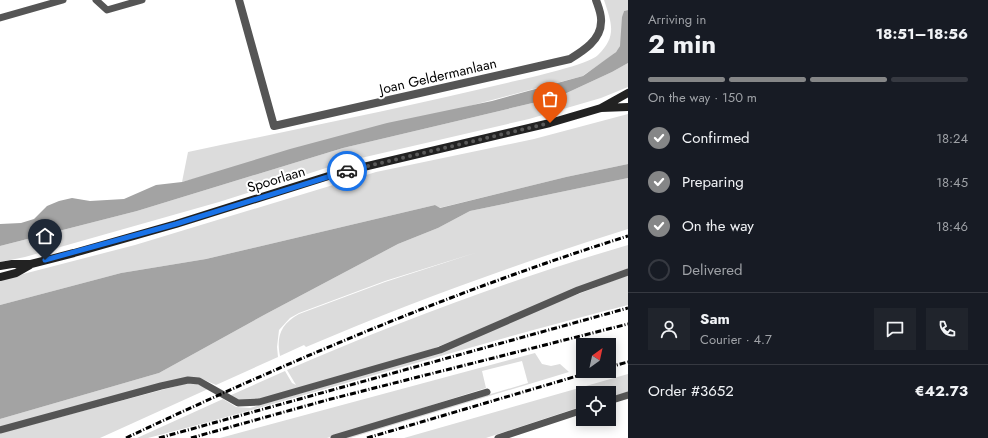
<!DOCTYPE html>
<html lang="en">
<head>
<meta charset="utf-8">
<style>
	body { margin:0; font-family:Jost,sans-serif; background:#20242c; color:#f1f3f6; height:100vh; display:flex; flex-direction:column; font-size:15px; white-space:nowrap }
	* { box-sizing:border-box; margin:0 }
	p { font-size:13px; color:#9ea1a6 }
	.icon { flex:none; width:22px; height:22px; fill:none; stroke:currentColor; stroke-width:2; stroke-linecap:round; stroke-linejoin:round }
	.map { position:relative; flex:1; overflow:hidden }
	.sheet { display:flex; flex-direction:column; background:#171b24; width:360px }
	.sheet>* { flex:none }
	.needle { width:26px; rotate:33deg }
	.buttons { position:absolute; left:576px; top:338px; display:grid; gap:8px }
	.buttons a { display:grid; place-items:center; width:40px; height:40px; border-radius:0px; background:#171b24; box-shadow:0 2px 10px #0003; font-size:20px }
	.pin { position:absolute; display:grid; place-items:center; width:34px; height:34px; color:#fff; margin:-41px -17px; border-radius:50% 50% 50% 0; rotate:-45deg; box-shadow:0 0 4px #0007 }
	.pin .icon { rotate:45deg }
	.courier { position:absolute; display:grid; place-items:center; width:40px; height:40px; margin:-20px; border:3px solid #1a73e8; border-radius:50%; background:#fff; color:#222; box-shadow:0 1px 5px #0007 }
	.summary em { font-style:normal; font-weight:700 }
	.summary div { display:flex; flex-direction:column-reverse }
	.summary { display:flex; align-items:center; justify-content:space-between; height:68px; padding:0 20px }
	h1 { font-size:26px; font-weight:700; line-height:30px }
	.bar { display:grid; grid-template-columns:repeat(4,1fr); gap:6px 4px; align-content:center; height:48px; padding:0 20px }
	.bar i { height:5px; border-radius:3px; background:#363941 }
	.bar .current { background:#858687 }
	.bar p { grid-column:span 4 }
	.line { display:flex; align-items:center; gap:10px; padding:0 20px; border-top:1px solid #363941 }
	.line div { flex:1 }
	.round { display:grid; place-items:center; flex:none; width:42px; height:42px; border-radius:0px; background:#20242c }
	ol { padding:0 20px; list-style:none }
	li { display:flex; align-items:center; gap:12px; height:44px }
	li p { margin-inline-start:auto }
	li .icon { padding:4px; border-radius:50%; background:#858687; color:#fff; stroke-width:4 }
	li:last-child { color:#9ea1a6 }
	li i { width:22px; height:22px; border:2px solid #363941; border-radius:50% }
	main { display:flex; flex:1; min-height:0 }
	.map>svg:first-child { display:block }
	.green { fill:#dcdcdc }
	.water { fill:#a3a3a3 }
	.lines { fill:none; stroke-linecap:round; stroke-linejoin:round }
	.lane { stroke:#555; stroke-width:7 }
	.street { stroke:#555; stroke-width:8 }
	.secondary { stroke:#222; stroke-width:8 }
	.rail { stroke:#000; stroke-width:3; stroke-dasharray:6 2 1 2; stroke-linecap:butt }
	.done { stroke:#595959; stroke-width:4; stroke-dasharray:0 7.2 }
	.route { stroke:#1a73e8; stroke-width:5 }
	.labels { text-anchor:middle; stroke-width:4; stroke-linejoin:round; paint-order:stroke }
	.street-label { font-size:14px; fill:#000; stroke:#fff }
</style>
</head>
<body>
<main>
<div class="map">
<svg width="628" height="438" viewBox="0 0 628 438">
	<rect width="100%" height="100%" fill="#fff"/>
	<path class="green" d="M 604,0 L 628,0 L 628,10 L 624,11 C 620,22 625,35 620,46 C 617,55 591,69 583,76 L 182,182 L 188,152 C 297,129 406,107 515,81 C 529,78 590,64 598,55 C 618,36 611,22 604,0 Z
		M 628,63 L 628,87 L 601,98 L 529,119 L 348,161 L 219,202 L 25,257 L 0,262 L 0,246 L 137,211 L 343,148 L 558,97 L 612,72 Z
		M 628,114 L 628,164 L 566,177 L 439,208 L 435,205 L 206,259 L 121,273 L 0,305 L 0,280 L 135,245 L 376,172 L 534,139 Z
		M 628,178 L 628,229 C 519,263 411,302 306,347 L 304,345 L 280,356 C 276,336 281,324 299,314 L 385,282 L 478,252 L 385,281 L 299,313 L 290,318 L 279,330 L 277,347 L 278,357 L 216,385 L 200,378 L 0,427 L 0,419 L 159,373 L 264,315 L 398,244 L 438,228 L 470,211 Z
		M 628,245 L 628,269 L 420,354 L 263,400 L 241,402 L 229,396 L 285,371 L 292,383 L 296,385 L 287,370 C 398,322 512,279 628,245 Z
		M 628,275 L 628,305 C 467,346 309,396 148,438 L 137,438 L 223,399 L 236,407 L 250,408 L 377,371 Z
		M 535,353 L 542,364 L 551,366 L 560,364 L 569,372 L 350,438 L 343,438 L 528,383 L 522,361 L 482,371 L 486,388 L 327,438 L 220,438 Z
		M 628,374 L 628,392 L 609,398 L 609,393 L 583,393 L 583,406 L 486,438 L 404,438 Z
		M 188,383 L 197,384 L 208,389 L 100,438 L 0,438 L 0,433 Z"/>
	<path class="water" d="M 628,10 L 628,63 L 612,72 L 558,97 L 343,148 L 137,211 L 0,246 L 0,224 L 21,223 L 34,219 L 47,206 L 59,201 L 72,198 L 90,201 L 124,199 L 156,185 L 182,182 L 290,149 L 387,123 L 492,101 L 583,76 L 616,52 L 620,46 L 622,17 L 624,11 Z
		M 628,164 L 628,178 L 470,211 L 438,228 L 398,244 L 264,315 L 159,373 L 0,419 L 0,305 L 121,273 L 206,259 L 435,205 L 440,208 L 566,177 Z"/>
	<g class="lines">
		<path class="lane" d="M 96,0 L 107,10 L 142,0
			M 0,18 L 63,0
			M 609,401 L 628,395
			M 0,430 L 161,386 L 188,380 L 199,381 L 238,403 L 259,402 L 440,350 L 578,290 L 628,272
			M 334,438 L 487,392
			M 498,438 L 583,410"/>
		<path class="street" d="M 239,0 L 274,126 L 570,59 C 583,51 601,40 601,22 C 602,15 598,6 596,0"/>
		<path class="secondary" d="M 601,108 L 628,93
			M 0,266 L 12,264 L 31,264 L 74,253 L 176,224 L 338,173 L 550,123 L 601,108 L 628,107
			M 0,277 L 16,273 L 30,265"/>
		<path class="rail" d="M 609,367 L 628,362
			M 126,438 C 289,361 456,290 628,236
			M 159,438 L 628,308
			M 191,438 L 327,400 L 628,324
			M 367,438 L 594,371"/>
	</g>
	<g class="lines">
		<path class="done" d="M 347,171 L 550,123"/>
		<path class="route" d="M 45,260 L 176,224 L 347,171"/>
	</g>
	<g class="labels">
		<g class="street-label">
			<text transform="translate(438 76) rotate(-13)" y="5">Joan Geldermanlaan</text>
			<text transform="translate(276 179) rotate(-17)" y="5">Spoorlaan</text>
		</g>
	</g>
</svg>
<div class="buttons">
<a><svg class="needle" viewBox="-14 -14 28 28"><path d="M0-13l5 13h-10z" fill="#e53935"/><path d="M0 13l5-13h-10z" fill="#9ea1a6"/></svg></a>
<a><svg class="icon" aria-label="locate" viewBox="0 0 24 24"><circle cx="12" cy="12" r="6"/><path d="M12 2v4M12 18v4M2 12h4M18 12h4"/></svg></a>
</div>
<div class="pin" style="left:550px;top:123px;background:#ea580c"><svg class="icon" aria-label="bag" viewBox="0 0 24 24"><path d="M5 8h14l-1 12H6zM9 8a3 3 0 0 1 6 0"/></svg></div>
<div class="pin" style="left:45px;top:260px;background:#1f2937"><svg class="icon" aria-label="home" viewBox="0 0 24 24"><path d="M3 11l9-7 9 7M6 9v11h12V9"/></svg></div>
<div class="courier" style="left:347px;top:171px"><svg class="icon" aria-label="car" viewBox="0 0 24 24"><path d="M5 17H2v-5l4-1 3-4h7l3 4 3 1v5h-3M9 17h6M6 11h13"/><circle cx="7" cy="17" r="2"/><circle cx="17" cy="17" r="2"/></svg></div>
</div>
<section class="sheet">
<div class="summary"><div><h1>2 min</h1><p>Arriving in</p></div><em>18:51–18:56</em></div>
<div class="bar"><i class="current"></i><i class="current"></i><i class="current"></i><i></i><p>On the way · 150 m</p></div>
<ol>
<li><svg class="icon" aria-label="check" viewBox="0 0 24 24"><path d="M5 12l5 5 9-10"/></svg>Confirmed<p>18:24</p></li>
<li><svg class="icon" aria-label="check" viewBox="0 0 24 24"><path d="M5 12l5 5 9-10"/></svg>Preparing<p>18:45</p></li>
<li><svg class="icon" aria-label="check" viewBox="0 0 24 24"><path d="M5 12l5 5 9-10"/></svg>On the way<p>18:46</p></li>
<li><i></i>Delivered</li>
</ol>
<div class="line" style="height:72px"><a class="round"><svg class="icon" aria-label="person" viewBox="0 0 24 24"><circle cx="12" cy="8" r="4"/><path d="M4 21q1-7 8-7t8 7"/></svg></a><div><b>Sam</b><p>Courier · 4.7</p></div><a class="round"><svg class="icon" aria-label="chat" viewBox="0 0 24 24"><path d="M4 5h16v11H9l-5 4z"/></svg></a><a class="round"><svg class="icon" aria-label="phone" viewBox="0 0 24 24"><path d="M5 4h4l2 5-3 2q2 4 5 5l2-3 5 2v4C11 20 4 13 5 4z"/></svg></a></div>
<div class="line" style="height:52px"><div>Order #3652</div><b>€42.73</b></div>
</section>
</main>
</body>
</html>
